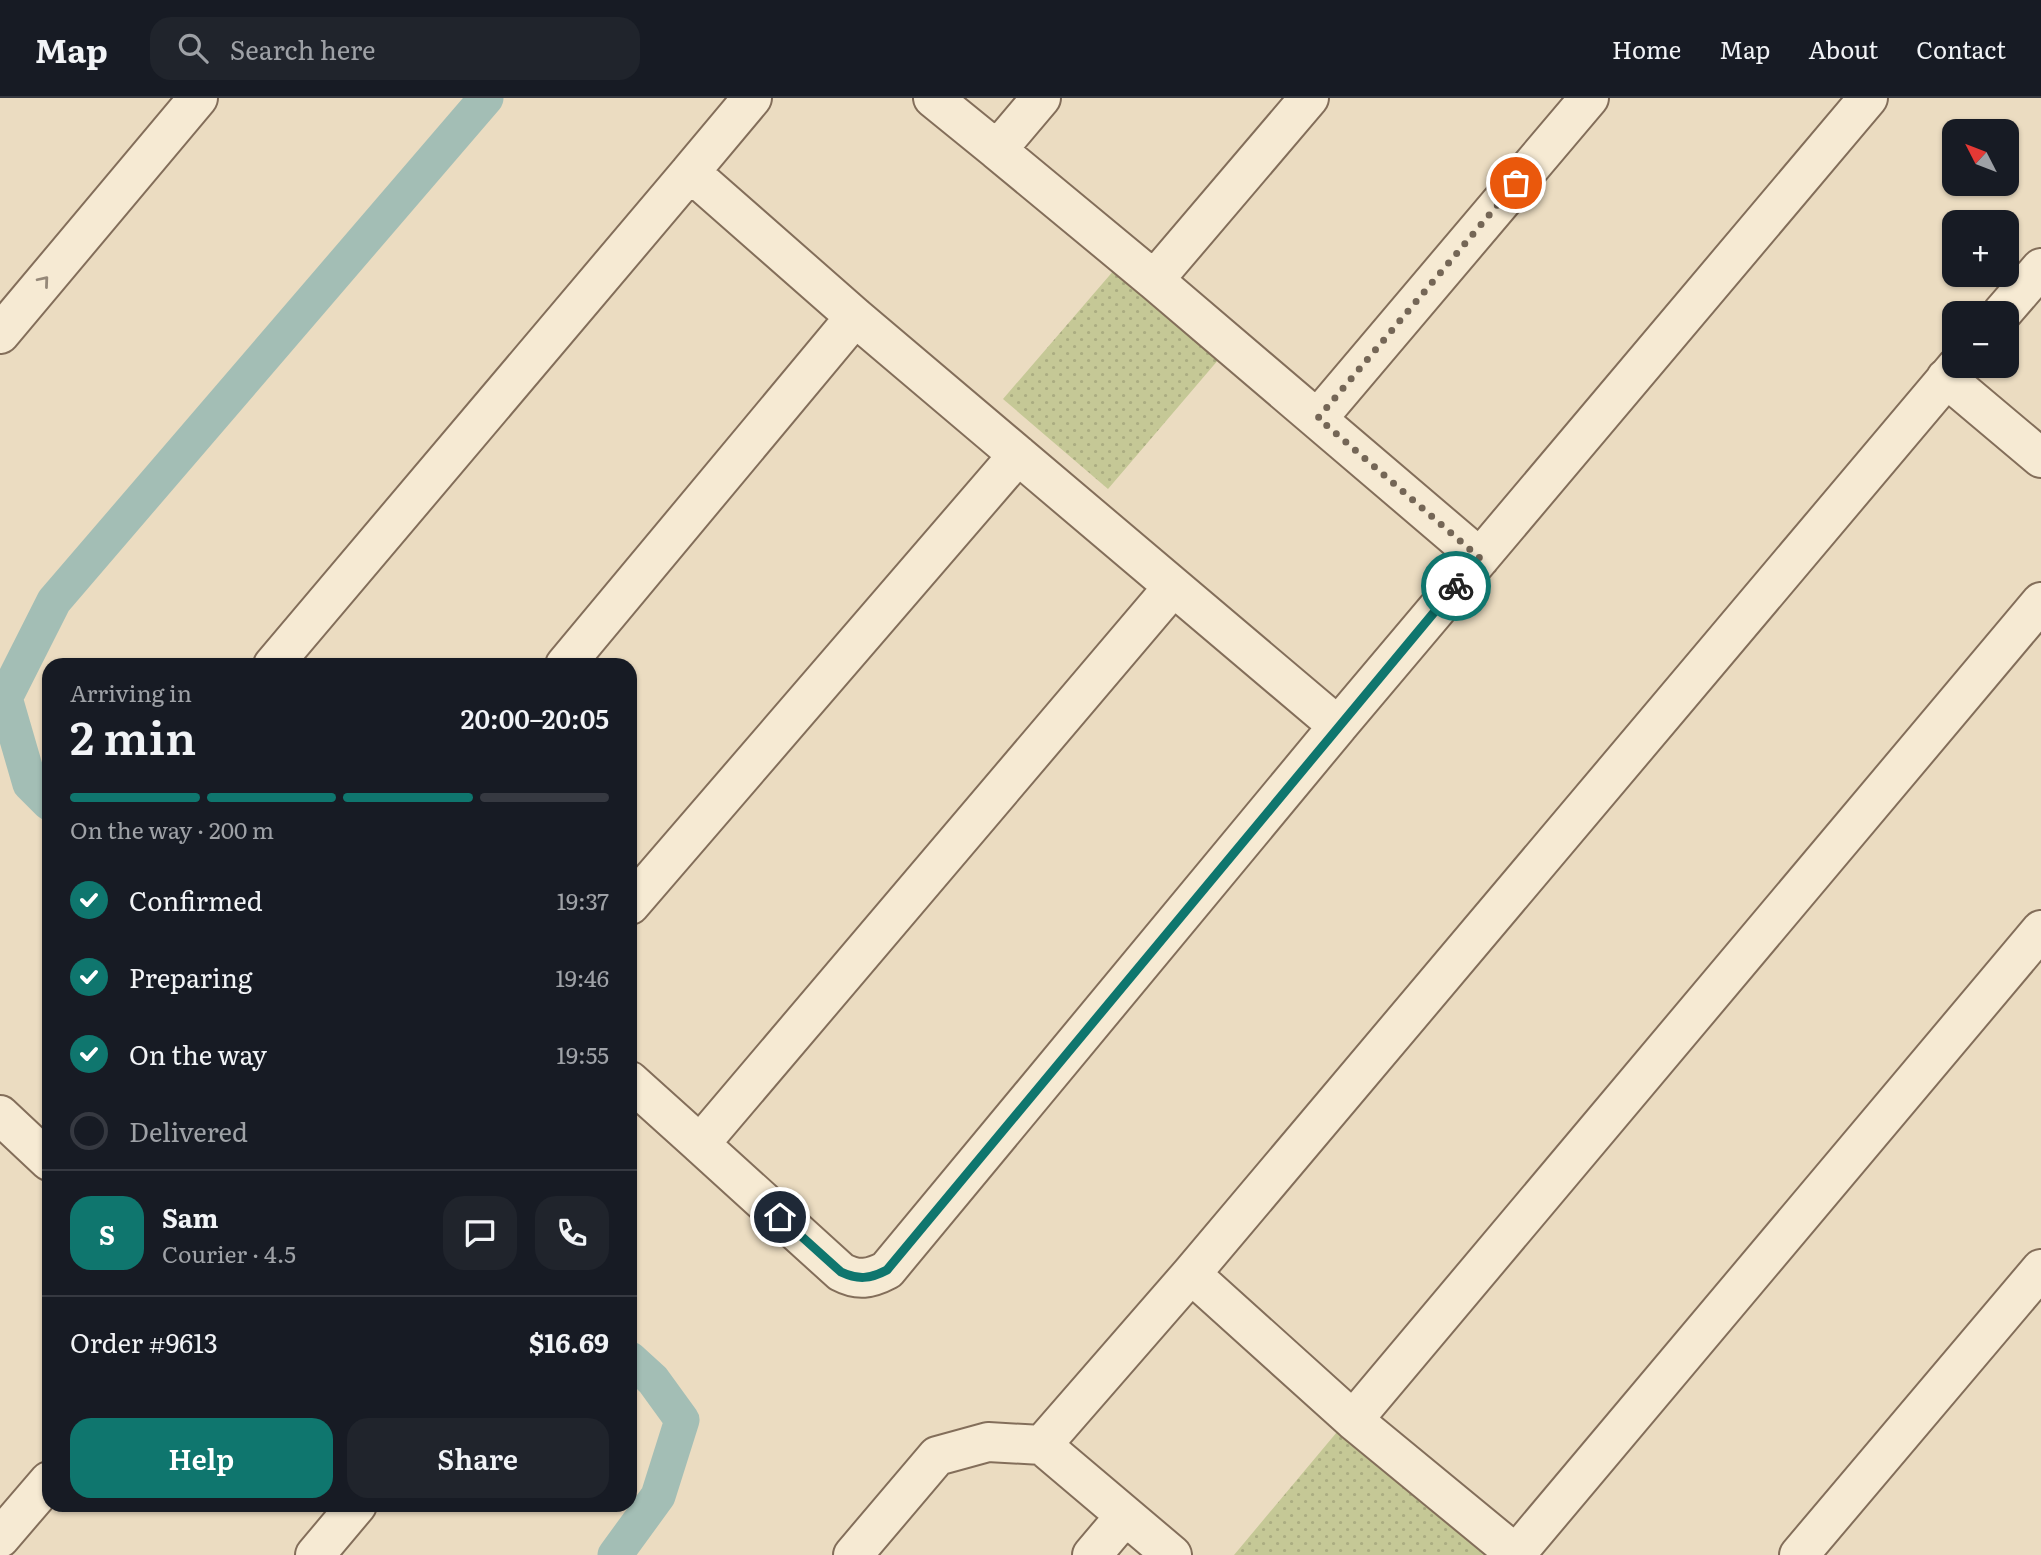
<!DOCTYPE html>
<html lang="en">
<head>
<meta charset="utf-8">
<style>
	body { margin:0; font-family:Literata,serif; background:#20242c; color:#f1f3f6; height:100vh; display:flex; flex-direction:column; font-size:26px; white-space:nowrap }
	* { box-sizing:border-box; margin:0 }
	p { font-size:23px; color:#9ea1a6 }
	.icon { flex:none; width:38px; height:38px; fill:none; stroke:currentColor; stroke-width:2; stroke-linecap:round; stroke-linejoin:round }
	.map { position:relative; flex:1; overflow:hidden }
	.side { position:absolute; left:42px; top:560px; width:595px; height:854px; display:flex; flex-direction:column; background:#171b24; border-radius:21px; box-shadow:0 2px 5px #0004 }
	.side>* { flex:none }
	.needle { width:46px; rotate:312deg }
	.controls { position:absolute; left:1942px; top:21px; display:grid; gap:14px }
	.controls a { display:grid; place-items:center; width:77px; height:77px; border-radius:14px; background:#171b24; box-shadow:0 2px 5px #0004; font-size:35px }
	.pin { position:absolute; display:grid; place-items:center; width:60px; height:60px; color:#fff; margin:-30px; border:4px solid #fff; border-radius:50%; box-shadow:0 2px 7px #0007 }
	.courier { position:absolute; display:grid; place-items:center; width:70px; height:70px; margin:-35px; border:5px solid #0f766e; border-radius:50%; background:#fff; color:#222; box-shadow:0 2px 9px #0007 }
	.overview em { font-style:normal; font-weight:600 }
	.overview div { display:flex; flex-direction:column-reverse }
	.overview { display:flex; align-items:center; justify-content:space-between; height:119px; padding:0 28px }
	h1 { font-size:46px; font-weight:600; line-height:52px }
	.bar { display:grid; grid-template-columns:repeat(4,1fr); gap:10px 7px; align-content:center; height:84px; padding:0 28px }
	.bar i { height:9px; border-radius:5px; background:#363941 }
	.bar .on { background:#0f766e }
	.bar p { grid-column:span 4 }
	.line { display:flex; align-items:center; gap:18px; padding:0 28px; border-top:2px solid #363941 }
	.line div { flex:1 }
	.round { display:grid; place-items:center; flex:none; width:74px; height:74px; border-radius:21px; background:#20242c }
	ol { padding:0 28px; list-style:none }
	li { display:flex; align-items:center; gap:21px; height:77px }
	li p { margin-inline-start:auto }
	li .icon { padding:7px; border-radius:50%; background:#0f766e; color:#fff; stroke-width:4 }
	li:last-child { color:#9ea1a6 }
	li i { width:38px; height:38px; border:4px solid #363941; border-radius:50% }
	.action { display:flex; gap:14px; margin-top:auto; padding:14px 28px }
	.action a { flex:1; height:80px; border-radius:21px; background:#0f766e; color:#fff; font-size:28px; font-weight:600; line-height:80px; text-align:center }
	.action a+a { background:#20242c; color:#f1f3f6 }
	header { display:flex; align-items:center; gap:42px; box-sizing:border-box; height:98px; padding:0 35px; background:#171b24; border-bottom:2px solid #363941 }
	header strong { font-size:33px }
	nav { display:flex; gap:38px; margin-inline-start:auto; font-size:24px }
	.search { width:490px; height:63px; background:#20242c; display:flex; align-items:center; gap:18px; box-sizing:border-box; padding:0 24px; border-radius:21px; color:#9ea1a6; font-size:26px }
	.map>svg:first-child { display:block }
	.park { fill:url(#park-dots) }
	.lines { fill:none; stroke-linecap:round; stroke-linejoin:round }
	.canal { stroke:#a3beb5; stroke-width:35 }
	.minor-casing { stroke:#836e5a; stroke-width:42 }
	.minor { stroke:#f6ead3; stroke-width:38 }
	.oneway { stroke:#958878 }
	.done { stroke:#746656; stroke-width:7; stroke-dasharray:0 12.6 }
	.route { stroke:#0f766e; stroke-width:9 }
</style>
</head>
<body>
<header>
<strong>Map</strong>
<div class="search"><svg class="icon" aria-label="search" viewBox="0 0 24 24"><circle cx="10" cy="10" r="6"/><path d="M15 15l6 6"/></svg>Search here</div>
<nav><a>Home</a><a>Map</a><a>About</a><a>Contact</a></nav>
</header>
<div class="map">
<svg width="2041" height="1457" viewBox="0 0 2041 1457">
	<defs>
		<pattern id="park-dots" width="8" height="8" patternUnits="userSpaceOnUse" patternTransform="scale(1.75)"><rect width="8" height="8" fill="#c5c896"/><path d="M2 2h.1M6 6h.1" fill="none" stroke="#aaac81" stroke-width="1.8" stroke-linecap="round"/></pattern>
	</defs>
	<rect width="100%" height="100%" fill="#ebdcc1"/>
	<path class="park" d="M 1115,171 L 1219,261 L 1108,391 L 1003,301 Z
		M 1342,1328 L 1495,1457 L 1234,1457 Z"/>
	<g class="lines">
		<path class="canal" d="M 49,705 L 30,686 L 5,600 L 54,503 L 486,0
			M 615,1457 L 658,1398 L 682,1322 L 653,1282 L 630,1261"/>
		<defs>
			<path id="minor" d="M 752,0 L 690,74 L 855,219 L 1338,628 L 1868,0
				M 933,0 L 997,52 L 1041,0
				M 997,52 L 1154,182 L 1309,0
				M 1154,182 L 1480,460
				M 2002,215 L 2041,170
				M 0,236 L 198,0
				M 1946,280 L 2041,360
				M 1318,320 L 1589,0
				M 273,567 L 690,74
				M 565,567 L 855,219
				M 630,807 L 1018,357
				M 630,983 L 700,1046 L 1173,489
				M 0,1017 L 49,1063
				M 700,1046 L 841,1174 C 858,1183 870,1181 887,1172 L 1338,628
				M 1191,1176 L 1957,268
				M 1353,1322 L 2041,504
				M 1042,1347 L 1191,1176 L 1353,1322 L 1517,1457
				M 0,1440 L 49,1383
				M 1516,1456 L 2041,832
				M 315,1457 L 357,1407
				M 853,1457 L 937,1358 L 988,1344 L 1042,1347 L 1172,1457
				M 1092,1457 L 1125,1418
				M 1799,1457 L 2041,1171"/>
		</defs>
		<use href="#minor" class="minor-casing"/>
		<use href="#minor" class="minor"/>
	</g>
	<defs><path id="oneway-chevron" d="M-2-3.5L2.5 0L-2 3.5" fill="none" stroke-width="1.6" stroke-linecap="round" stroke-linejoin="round" transform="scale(1.75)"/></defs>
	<use class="oneway" href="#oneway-chevron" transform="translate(44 183) rotate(-50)"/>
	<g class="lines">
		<path class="done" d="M 1456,488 L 1480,460 L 1318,320 L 1516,85"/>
		<path class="route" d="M 780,1119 L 841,1174 C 858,1182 870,1181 887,1172 L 1456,488"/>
	</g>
</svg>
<div class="controls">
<a><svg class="needle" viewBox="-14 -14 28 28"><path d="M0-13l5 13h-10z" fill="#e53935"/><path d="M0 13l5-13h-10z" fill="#9ea1a6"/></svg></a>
<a>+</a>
<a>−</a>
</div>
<div class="pin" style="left:1516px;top:85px;background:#ea580c"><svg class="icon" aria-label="bag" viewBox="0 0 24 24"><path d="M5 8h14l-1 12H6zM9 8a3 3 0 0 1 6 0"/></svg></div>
<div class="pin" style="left:780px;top:1119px;background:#1f2937"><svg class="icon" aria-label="home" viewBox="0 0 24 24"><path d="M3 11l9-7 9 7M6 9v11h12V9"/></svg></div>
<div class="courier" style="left:1456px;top:488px"><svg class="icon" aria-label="bike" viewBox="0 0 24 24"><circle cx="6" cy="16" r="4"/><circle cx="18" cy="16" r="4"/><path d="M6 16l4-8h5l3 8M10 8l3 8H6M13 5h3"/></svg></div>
<section class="side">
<div class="overview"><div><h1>2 min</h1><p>Arriving in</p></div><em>20:00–20:05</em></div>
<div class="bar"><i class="on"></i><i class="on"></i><i class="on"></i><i></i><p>On the way · 200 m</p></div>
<ol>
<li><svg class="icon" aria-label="check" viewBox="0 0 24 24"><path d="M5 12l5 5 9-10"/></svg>Confirmed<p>19:37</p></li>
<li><svg class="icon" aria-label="check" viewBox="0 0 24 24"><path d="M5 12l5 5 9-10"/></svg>Preparing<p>19:46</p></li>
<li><svg class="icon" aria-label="check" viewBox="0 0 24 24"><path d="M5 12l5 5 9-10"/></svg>On the way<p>19:55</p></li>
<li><i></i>Delivered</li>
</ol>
<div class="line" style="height:126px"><b class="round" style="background:#0f766e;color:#fff">S</b><div><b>Sam</b><p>Courier · 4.5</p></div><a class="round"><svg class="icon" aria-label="chat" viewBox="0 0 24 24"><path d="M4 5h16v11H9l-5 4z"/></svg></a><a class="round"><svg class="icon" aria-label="phone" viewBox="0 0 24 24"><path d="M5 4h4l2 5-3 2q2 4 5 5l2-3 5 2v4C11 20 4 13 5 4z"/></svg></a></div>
<div class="line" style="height:91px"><div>Order #9613</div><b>$16.69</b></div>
<div class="action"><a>Help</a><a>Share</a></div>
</section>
</div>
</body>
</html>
